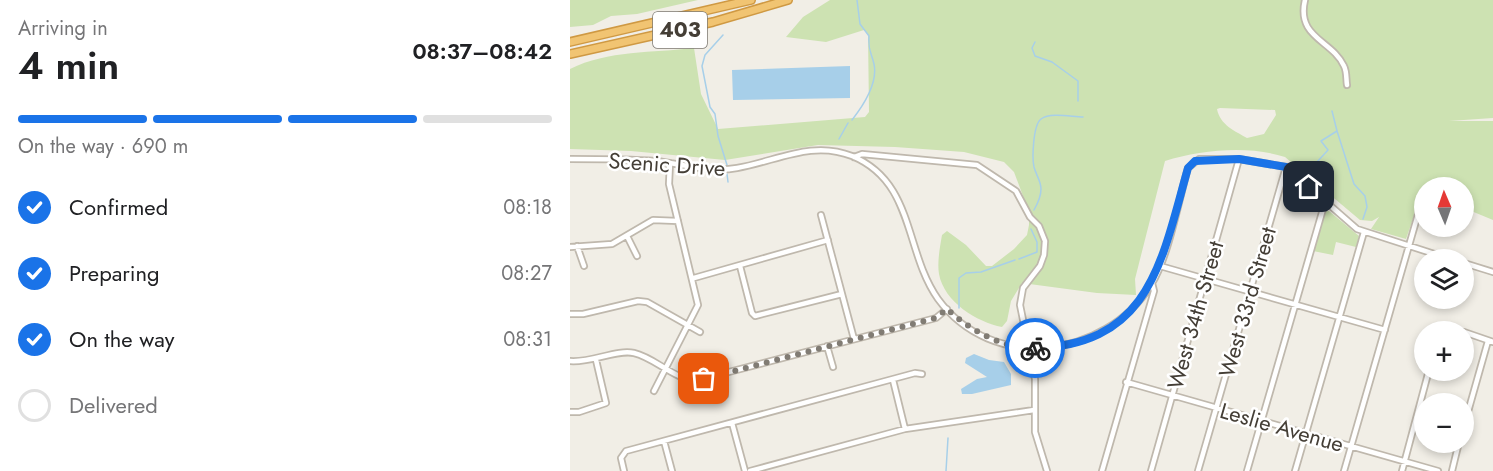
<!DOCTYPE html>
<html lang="en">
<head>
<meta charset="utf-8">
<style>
	body { margin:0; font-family:Jost,sans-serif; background:#f2f2f2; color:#202124; height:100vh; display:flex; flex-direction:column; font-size:22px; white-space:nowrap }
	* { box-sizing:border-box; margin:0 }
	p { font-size:20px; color:#757577 }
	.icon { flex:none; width:33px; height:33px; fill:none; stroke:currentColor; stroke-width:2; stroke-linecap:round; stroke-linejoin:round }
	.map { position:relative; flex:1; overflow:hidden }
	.side { display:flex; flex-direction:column; background:#fff; width:570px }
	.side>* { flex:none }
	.needle { width:39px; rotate:358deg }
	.buttons { position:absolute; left:844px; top:177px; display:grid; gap:12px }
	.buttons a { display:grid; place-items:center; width:60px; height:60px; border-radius:50%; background:#fff; box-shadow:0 3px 9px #0003; font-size:30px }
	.pin { position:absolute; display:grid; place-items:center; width:51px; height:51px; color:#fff; margin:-26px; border-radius:12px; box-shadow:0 3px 9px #0006 }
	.courier { position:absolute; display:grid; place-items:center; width:60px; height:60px; margin:-30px; border:4px solid #1a73e8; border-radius:50%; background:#fff; color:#222; box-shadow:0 2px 8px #0007 }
	.head em { font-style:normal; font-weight:600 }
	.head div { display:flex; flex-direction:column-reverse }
	.head { display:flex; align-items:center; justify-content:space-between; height:102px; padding:0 18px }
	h1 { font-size:39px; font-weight:600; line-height:45px }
	.bar { display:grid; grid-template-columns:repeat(4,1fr); gap:9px 6px; align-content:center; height:72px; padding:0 18px }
	.bar i { height:8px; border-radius:4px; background:#e0e0e0 }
	.bar .active { background:#1a73e8 }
	.bar p { grid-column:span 4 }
	ol { padding:0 18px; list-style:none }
	li { display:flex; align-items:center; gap:18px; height:66px }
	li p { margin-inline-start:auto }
	li .icon { padding:6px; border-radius:50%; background:#1a73e8; color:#fff; stroke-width:4 }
	li:last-child { color:#757577 }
	li i { width:33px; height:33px; border:3px solid #e0e0e0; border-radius:50% }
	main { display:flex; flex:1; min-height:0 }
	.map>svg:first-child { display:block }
	.green { fill:#cde2b2; fill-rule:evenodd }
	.water { fill:#a7cfe9 }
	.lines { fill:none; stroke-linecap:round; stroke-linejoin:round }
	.stream { stroke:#a7cfe9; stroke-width:1.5 }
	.minor-casing { stroke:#bfb8ad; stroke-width:8 }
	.highway-casing { stroke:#cf9943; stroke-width:10 }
	.minor { stroke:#fff; stroke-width:4.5 }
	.highway { stroke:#f1c472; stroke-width:7 }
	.done { stroke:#817c74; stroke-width:6; stroke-dasharray:0 10.8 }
	.route { stroke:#1a73e8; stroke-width:8 }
	.labels { text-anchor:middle; stroke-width:5; stroke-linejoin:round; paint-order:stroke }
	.shield { fill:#fff; stroke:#7c7872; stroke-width:1.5 }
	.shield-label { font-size:21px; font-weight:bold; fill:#443e36 }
	.street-label { font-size:22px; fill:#443e36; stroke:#fff }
</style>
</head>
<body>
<main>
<section class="side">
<div class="head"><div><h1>4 min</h1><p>Arriving in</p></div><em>08:37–08:42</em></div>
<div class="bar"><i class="active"></i><i class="active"></i><i class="active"></i><i></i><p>On the way · 690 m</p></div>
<ol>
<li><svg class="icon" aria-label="check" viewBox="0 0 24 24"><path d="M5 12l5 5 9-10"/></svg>Confirmed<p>08:18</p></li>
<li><svg class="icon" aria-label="check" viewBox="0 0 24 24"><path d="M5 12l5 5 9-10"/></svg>Preparing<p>08:27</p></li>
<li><svg class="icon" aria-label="check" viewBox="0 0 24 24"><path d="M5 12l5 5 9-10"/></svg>On the way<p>08:31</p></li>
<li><i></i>Delivered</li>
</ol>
</section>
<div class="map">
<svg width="923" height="471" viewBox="0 0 923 471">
	<rect width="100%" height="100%" fill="#f1eee6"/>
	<path class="green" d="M 0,0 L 128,0 L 67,14 L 41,16 L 23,25 L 0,27 Z
		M 260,0 L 923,0 L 923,118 L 879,121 L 923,121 L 923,220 L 894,208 L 894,188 L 855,188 L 855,184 L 836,239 L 801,229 L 809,217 L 802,221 L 790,220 L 715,157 C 678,145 631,150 595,161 L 565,279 L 566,295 L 527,293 L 452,283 L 441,301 L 437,321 L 432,327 C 407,322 374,302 369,274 C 367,262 370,247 372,235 L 377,231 L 396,245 L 416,266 L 422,266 L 444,249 L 457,235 L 459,225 L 459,212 L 444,172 L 434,162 L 394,152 L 325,147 L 248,145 L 155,160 L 61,151 L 0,149 L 0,69 C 38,50 83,53 124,48 L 131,94 L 148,129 L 295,117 L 299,112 L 298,34 L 294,30 L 256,42 L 216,37 L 233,17 ZM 650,108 L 705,110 L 706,115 L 694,134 L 677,138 C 665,131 650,125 647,109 Z
		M 754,211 L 759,211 L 789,236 L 786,247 L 766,242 L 763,255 L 743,251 Z"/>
	<path class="water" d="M 280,66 L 280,98 L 163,100 L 162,70 Z
		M 404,354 L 419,360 L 434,362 L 441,374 L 441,385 L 402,394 L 392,394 L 391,389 L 407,379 L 417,377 L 395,363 L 396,358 Z"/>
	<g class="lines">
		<path class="stream" d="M 153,35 L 135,55 L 132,66 L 140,107 L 145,114 L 148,136 L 157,165
			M 465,42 L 462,48 L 465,56 L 482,62 L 508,81 L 508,101
			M 282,120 C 293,106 308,83 304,64 C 301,51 298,51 299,36 L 290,24 L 287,0
			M 767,131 L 784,184 L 795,196 L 797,207 L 793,219
			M 269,139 L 278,123
			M 734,165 L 747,162 L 758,150 L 751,141 L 767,131 L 762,111
			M 157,174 L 158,182
			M 464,210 C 468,203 471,197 471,189 C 471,181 466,175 464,167 C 462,158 463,125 471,119 C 481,112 502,117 513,117
			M 449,259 L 467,252 L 467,242 L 461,229
			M 389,308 L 389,278 L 396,273 L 411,272 L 445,260
			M 376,471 L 378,438"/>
		<defs>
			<path id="minor" d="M 735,0 C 726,38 762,40 774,66 C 777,72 776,79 777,85
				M 284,157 L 292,154 L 407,165 L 446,191 L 460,217 L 469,226 L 475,241 L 474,255 L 470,266 L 453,288 L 450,305 L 465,379 L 465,432 L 477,471
				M 0,159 C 29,159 58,159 86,161 C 113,164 140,173 167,168 C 207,161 242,140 282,156 C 345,182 334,251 368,299 C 422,373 535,359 581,285 C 599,256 608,202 618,168 L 629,159 L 669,159 L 716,167 L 787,229 L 883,260
				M 251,215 L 284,339
				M 57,236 L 67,256
				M 7,246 L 14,266
				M 0,247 L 42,244 L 83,220 L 108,221
				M 894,263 L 923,272
				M 170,266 L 182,313 L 185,316 L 272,294
				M 590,266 L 815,330
				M 124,278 L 258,240
				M 0,314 L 13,314 L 68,301 L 77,302 L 130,332
				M 869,332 L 873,327 L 892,332
				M 894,332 L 923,342
				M 257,346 L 263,367
				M 0,361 C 21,363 47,349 64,353 C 86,358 105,381 128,380 L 366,318 L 377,309
				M 150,375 L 155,395
				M 323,380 L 335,429
				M 556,382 L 868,471
				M 84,391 L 128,305 L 99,184 L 100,163
				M 0,412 L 9,412 L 36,403 L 26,360
				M 162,423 L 175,471
				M 894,426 L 918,341
				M 94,441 L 102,471
				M 54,471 L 51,458 L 56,451 L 345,373 L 352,374
				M 180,471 L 335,429 L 464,410
				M 532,471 L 584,291 L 582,283
				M 581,471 L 669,159
				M 628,471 L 716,167
				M 677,471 L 755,202
				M 725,471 L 794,232
				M 774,471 L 855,190
				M 832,471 L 859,370
				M 882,471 L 889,442"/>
			<path id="highway" d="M 0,42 L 181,0
				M 0,54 L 143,22 L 218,0"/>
		</defs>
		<use href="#minor" class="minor-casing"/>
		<use href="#highway" class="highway-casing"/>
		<use href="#minor" class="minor"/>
		<use href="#highway" class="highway"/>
	</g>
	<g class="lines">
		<path class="done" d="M 134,379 L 366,318 L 377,309 C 400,330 433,349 465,348"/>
		<path class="route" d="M 465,348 C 581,345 592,259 618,168 L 625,161 L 669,159 L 716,167 L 739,187"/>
	</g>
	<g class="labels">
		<rect class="shield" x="83" y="12" width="54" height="36" rx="4.5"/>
		<g class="shield-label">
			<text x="110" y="37">403</text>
		</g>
		<g class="street-label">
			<text transform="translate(97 164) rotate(4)" y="8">Scenic Drive</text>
			<text transform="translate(677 302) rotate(-74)" y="8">West 33rd Street</text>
			<text transform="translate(625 315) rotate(-74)" y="8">West 34th Street</text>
			<text transform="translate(712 427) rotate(16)" y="8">Leslie Avenue</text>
		</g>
	</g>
</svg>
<div class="buttons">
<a><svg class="needle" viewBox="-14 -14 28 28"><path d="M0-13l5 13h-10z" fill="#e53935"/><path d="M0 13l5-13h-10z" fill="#757577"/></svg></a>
<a><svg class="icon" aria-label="layers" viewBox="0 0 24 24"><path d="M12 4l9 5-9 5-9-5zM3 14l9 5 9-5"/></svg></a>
<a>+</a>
<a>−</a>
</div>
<div class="pin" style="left:134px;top:379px;background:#ea580c"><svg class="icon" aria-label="bag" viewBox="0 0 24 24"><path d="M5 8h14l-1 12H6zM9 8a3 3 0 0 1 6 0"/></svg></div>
<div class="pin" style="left:739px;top:187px;background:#1f2937"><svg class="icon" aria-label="home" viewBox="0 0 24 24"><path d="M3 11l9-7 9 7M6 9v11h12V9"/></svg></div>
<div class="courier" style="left:465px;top:348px"><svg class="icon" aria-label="bike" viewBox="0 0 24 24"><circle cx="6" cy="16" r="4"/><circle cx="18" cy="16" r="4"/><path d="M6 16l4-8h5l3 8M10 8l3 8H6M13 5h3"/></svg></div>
</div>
</main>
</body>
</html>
